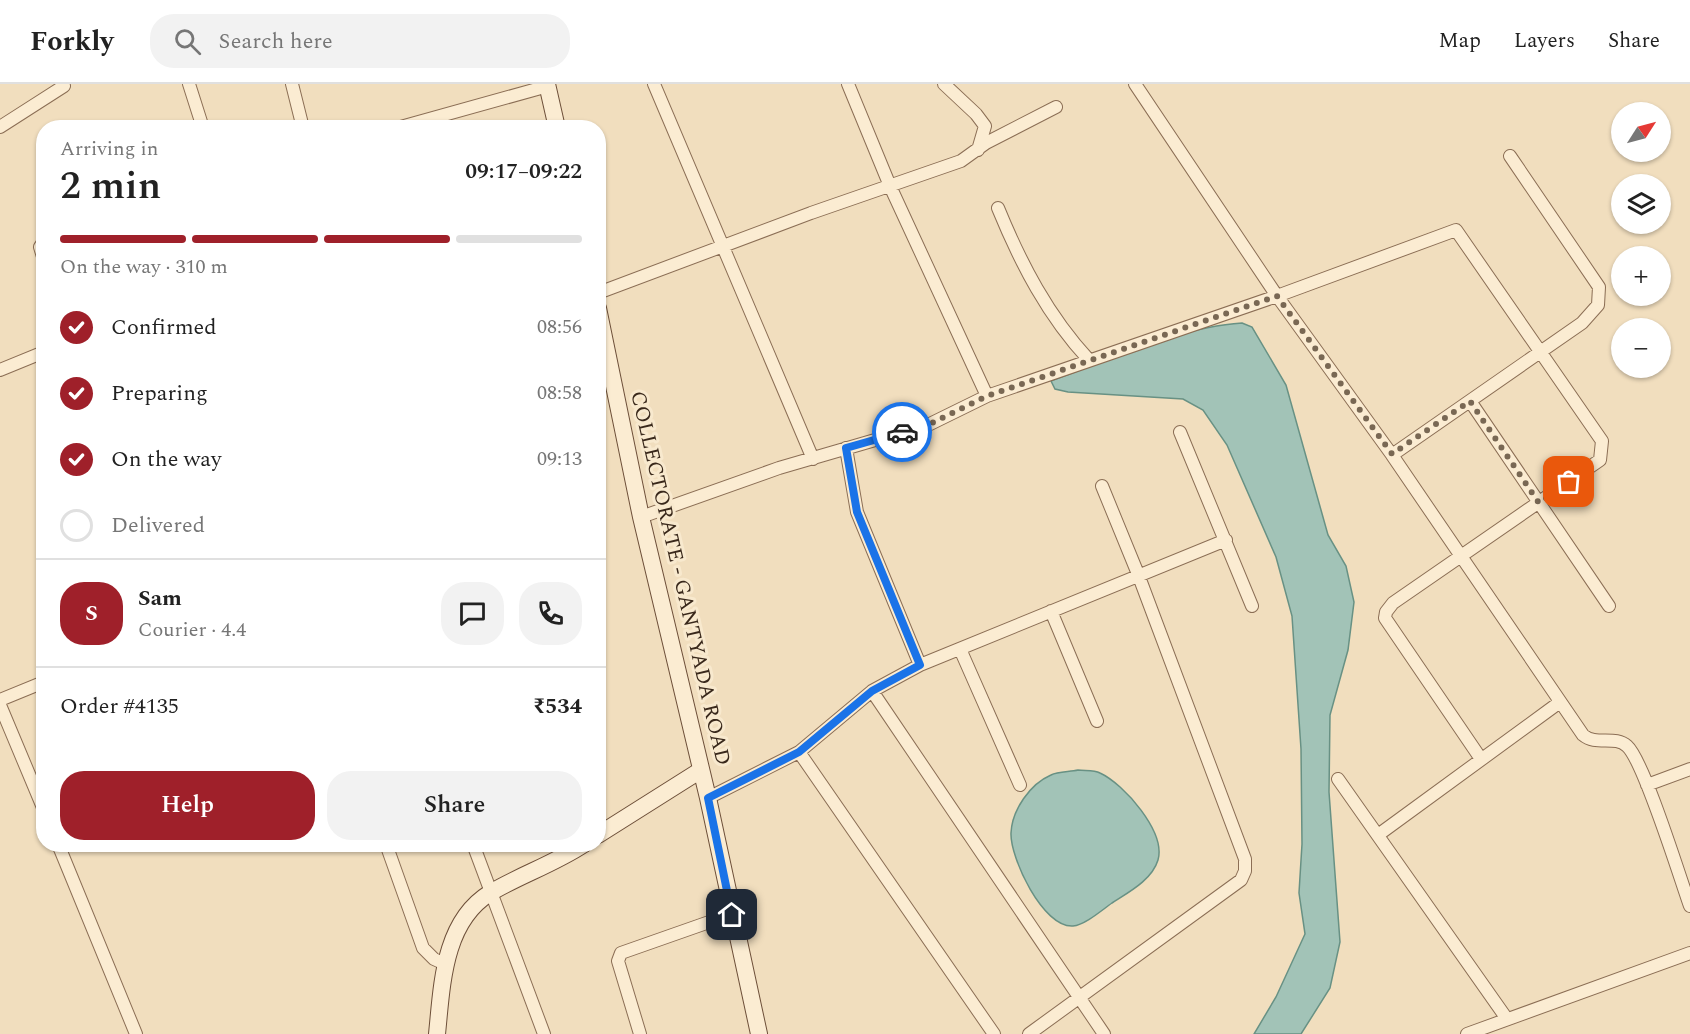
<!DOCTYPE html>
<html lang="en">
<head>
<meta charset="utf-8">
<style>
	body { margin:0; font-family:Spectral,serif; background:#f2f2f2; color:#222; height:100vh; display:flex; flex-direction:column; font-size:22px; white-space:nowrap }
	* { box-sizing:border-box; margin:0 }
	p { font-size:20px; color:#767676 }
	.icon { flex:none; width:33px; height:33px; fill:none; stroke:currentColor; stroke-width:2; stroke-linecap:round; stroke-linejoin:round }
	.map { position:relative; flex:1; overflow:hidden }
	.side { position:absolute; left:36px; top:36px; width:570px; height:732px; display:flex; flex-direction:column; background:#fff; border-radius:24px; box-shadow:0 2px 4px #0004 }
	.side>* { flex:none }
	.needle { width:39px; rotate:54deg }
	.buttons { position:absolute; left:1611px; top:18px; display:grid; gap:12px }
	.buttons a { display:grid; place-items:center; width:60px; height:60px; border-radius:50%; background:#fff; box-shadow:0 2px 4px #0004; font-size:30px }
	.pin { position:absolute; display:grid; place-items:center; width:51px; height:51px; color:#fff; margin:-26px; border-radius:12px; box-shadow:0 3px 9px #0006 }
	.courier { position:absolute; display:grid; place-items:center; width:60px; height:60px; margin:-30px; border:4px solid #1a73e8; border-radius:50%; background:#fff; color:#222; box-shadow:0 2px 8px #0007 }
	.headline em { font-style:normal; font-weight:600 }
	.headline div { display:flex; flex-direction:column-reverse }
	.headline { display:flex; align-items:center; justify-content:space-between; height:102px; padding:0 24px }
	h1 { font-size:39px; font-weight:600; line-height:45px }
	.bar { display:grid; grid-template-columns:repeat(4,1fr); gap:9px 6px; align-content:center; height:72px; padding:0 24px }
	.bar i { height:8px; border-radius:4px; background:#e0e0e0 }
	.bar .on { background:#9f202a }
	.bar p { grid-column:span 4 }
	.line { display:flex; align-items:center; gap:15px; padding:0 24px; border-top:2px solid #e0e0e0 }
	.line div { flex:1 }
	.round { display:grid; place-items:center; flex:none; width:63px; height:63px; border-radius:24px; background:#f2f2f2 }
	ol { padding:0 24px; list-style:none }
	li { display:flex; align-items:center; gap:18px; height:66px }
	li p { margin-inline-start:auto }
	li .icon { padding:6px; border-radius:50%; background:#9f202a; color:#fff; stroke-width:4 }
	li:last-child { color:#767676 }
	li i { width:33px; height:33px; border:3px solid #e0e0e0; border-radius:50% }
	.primary-button { display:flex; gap:12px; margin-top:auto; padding:12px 24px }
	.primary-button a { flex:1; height:69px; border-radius:24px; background:#9f202a; color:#fff; font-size:24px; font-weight:600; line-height:69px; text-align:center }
	.primary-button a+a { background:#f2f2f2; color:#222 }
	header { display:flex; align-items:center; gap:36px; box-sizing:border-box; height:84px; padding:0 30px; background:#fff; border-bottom:2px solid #e0e0e0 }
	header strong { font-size:28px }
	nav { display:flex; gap:33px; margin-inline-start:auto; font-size:21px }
	.search { width:420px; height:54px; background:#f2f2f2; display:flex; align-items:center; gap:15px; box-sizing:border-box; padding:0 21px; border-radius:24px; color:#767676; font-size:22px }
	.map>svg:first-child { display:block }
	.water { fill:#a2c3b7; stroke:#689184; stroke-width:1.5 }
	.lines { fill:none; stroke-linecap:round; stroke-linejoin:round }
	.street-casing { stroke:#8b6e55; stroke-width:14 }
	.secondary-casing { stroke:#6d4f39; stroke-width:18 }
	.street { stroke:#fbecd2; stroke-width:12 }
	.secondary { stroke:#fbecd2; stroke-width:16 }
	.done { stroke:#796854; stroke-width:6; stroke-dasharray:0 10.8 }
	.route { stroke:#1a73e8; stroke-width:8 }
	.labels { text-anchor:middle; stroke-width:6; stroke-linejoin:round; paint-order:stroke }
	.street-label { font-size:21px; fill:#39281b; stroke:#f8e9ce }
</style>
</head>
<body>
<header>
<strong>Forkly</strong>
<div class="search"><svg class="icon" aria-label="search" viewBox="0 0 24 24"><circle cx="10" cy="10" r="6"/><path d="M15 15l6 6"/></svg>Search here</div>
<nav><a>Map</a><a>Layers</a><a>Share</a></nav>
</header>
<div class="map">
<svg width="1690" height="950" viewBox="0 0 1690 950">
	<rect width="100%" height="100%" fill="#f1debe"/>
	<path class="water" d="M 1242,239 L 1252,243 L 1286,301 L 1328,451 L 1346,482 L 1354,518 L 1348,566 L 1330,631 L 1329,708 L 1340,858 L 1330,904 L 1301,950 L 1254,950 L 1276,913 L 1305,850 L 1299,809 L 1302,760 L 1301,665 L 1292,532 L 1276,473 L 1227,361 L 1203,326 L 1183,315 L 1068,308 L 1055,305 L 1051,297 C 1110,276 1179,243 1242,239 Z
		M 1078,686 C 1085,687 1094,686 1100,689 C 1124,700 1166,748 1158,776 C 1152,796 1129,808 1112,819 C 1102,826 1085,841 1073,842 C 1043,844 1010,774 1011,749 C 1012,726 1030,700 1051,691 C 1058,687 1070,688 1078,686 Z"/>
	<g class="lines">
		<defs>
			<path id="street" d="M 189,0 L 203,44
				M 292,0 L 303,44
				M 654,0 L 813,375
				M 848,0 L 890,102 L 987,312
				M 944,0 L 976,30 L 985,42 L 978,66
				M 1135,0 L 1277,212 L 1392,371 L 1583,651 C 1596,662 1615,651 1627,662 C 1644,677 1680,794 1690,822
				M 0,43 L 64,2 L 63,0
				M 397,44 L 548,2
				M 998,124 C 1021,180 1048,232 1089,276
				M 44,157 L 40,163 L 44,176
				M 598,209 L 811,129 L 961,77 L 986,59 L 1056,23
				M 0,286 L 44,268
				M 1470,317 L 1609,522
				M 1180,348 L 1252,522
				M 846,364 L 857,428 L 920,581
				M 1392,371 L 1582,239 L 1598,221 L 1599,203 L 1510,72
				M 641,433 L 779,384 L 930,340 L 987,312 L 1277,212 L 1456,146 L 1602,357 L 1600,376 L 1393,519 L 1386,528 L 1385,534 L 1481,675
				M 1051,527 L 1097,637
				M 960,565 L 1020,701
				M 872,607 L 1104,950
				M 0,616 L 44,598
				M 0,621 L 44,726
				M 799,668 L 994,950
				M 1338,695 L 1507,935
				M 1647,701 L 1690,685
				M 708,714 L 799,668 L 872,607 L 920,581 L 1226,456
				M 1378,751 L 1560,618
				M 58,760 L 136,950
				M 386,760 L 423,864 L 434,875 L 445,880
				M 473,760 L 544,950
				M 640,950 L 618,877 L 621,869 L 732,830
				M 1029,950 L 1241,796 L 1245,787 L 1245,775 L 1138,490 L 1102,402
				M 1467,950 L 1690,869"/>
			<path id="secondary" d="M 547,0 L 557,44
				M 598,224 L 641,433 L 708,714 L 759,950
				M 598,751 L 701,686
				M 437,950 C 442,902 443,838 490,809 C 520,791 554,780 584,760"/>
		</defs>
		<use href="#street" class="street-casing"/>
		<use href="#secondary" class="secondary-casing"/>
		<use href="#street" class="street"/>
		<use href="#secondary" class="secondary"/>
	</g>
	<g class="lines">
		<path class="done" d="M 902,348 L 930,340 L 987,312 L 1277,212 L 1392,370 L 1470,317 L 1539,419 L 1569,398"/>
		<path class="route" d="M 732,831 L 708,714 L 799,668 L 872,607 L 920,581 L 857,428 L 846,364 L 902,348"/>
	</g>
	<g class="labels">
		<g class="street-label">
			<text transform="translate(681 494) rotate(77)" y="7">COLLECTORATE - GANTYADA ROAD</text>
		</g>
	</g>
</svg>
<div class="buttons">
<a><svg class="needle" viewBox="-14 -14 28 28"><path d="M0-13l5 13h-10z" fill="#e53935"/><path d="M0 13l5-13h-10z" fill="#767676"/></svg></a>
<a><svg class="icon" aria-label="layers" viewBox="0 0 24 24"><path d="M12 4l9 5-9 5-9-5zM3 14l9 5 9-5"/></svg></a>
<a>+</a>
<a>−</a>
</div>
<div class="pin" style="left:1569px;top:398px;background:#ea580c"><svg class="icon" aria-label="bag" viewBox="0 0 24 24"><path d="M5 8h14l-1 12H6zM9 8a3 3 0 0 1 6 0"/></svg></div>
<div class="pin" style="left:732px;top:831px;background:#1f2937"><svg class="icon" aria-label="home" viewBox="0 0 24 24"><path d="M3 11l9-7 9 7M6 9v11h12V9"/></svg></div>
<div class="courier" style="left:902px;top:348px"><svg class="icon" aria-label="car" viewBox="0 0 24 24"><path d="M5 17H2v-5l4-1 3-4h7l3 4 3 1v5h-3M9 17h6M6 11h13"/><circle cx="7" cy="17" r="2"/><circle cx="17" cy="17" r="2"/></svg></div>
<section class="side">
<div class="headline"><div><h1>2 min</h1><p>Arriving in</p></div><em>09:17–09:22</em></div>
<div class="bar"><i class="on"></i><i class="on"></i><i class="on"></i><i></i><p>On the way · 310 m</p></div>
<ol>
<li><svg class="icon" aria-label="check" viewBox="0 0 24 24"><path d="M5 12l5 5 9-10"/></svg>Confirmed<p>08:56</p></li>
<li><svg class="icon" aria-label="check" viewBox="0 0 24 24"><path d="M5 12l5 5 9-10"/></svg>Preparing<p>08:58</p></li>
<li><svg class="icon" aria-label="check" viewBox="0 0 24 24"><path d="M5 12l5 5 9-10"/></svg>On the way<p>09:13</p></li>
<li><i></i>Delivered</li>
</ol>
<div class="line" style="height:108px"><b class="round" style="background:#9f202a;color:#fff">S</b><div><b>Sam</b><p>Courier · 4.4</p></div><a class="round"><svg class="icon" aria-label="chat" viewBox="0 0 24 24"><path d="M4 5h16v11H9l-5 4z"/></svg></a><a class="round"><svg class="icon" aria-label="phone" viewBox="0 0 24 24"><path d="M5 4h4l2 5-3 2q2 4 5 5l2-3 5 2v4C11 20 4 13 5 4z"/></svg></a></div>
<div class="line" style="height:78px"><div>Order #4135</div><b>₹534</b></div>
<div class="primary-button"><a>Help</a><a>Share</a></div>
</section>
</div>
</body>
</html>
